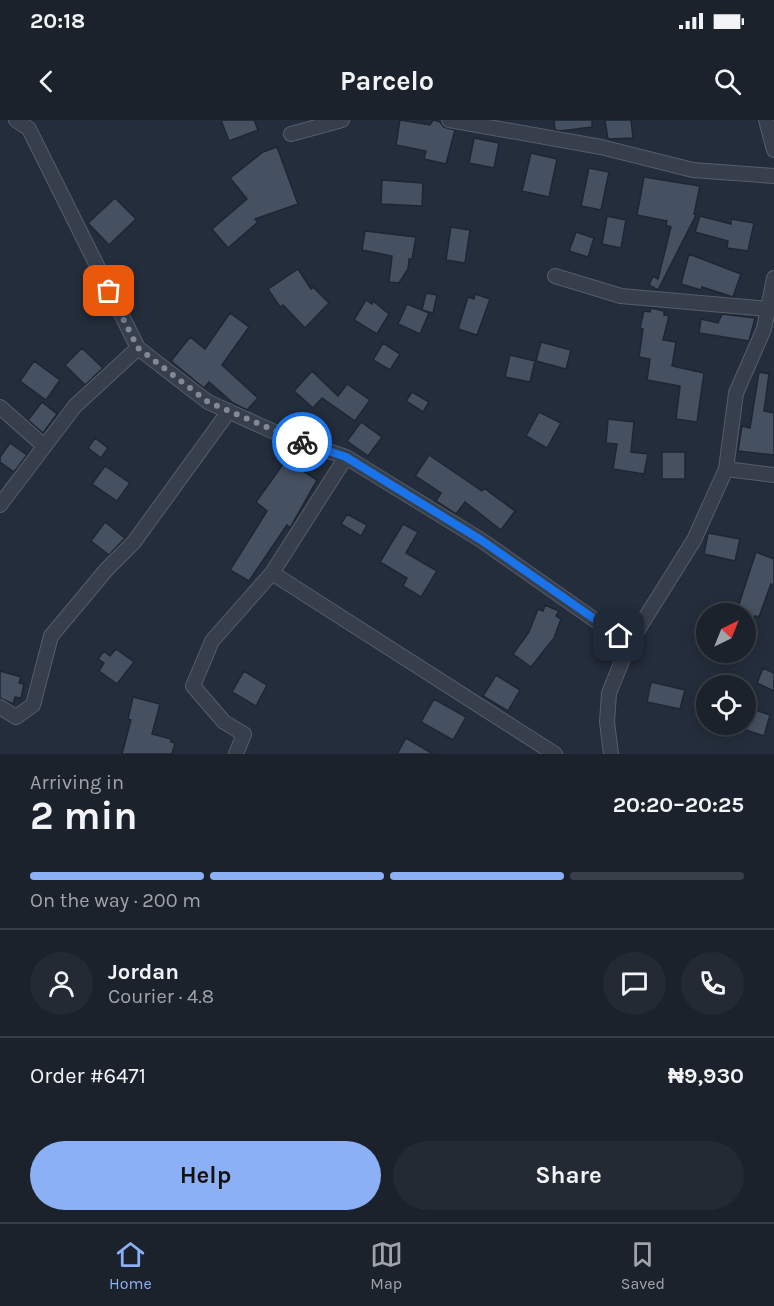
<!DOCTYPE html>
<html lang="en">
<head>
<meta charset="utf-8">
<style>
	body { margin:0; font-family:Karla,sans-serif; background:#242a34; color:#f1f3f6; height:100vh; display:flex; flex-direction:column; font-size:22px; white-space:nowrap }
	* { box-sizing:border-box; margin:0 }
	p { font-size:20px; color:#a0a4a9 }
	.icon { flex:none; width:33px; height:33px; fill:none; stroke:currentColor; stroke-width:2; stroke-linecap:round; stroke-linejoin:round }
	.map { position:relative; height:634px; overflow:hidden }
	.drawer { display:flex; flex-direction:column; background:#1b222c; flex:1 }
	.drawer>* { flex:none }
	.needle { width:39px; rotate:43deg }
	.tools { position:absolute; left:696px; top:483px; display:grid; gap:12px }
	.tools a { display:grid; place-items:center; width:60px; height:60px; border-radius:50%; background:#1b222c; box-shadow:0 3px 15px #0003,0 0 0 2px #393f48; font-size:30px }
	.pin { position:absolute; display:grid; place-items:center; width:51px; height:51px; color:#fff; margin:-26px; border-radius:12px; box-shadow:0 3px 9px #0006 }
	.courier { position:absolute; display:grid; place-items:center; width:60px; height:60px; margin:-30px; border:4px solid #1a73e8; border-radius:50%; background:#fff; color:#222; box-shadow:0 2px 8px #0007 }
	.headline em { font-style:normal; font-weight:700 }
	.headline div { display:flex; flex-direction:column-reverse }
	.headline { display:flex; align-items:center; justify-content:space-between; height:102px; padding:0 30px }
	h1 { font-size:39px; font-weight:700; line-height:45px }
	.bar { display:grid; grid-template-columns:repeat(4,1fr); gap:9px 6px; align-content:center; height:72px; padding:0 30px }
	.bar i { height:8px; border-radius:4px; background:#393f48 }
	.bar .current { background:#8bb0f5 }
	.bar p { grid-column:span 4 }
	.line { display:flex; align-items:center; gap:15px; padding:0 30px; border-top:2px solid #393f48 }
	.line div { flex:1 }
	.round { display:grid; place-items:center; flex:none; width:63px; height:63px; border-radius:32px; background:#242a34 }
	.primary-button { display:flex; gap:12px; margin-top:auto; padding:12px 30px }
	.primary-button a { flex:1; height:69px; border-radius:36px; background:#8bb0f5; color:#111; font-size:24px; font-weight:700; line-height:69px; text-align:center }
	.primary-button a+a { background:#242a34; color:#f1f3f6 }
	.status { display:flex; justify-content:space-between; align-items:center; height:42px; padding:0 30px; background:#1b222c; direction:ltr }
	.status svg { height:16px; fill:currentColor }
	header { display:flex; justify-content:space-between; align-items:center; height:78px; padding:0 30px; background:#1b222c; font-size:27px; font-weight:700 }
	.menu { display:flex; justify-content:space-around; align-items:center; height:84px; border-top:2px solid #393f48; background:#1b222c; font-size:16px; color:#a0a4a9 }
	.menu a { display:grid; justify-items:center; gap:3px }
	.menu .current { color:#8bb0f5 }
	.map>svg:first-child { display:block }
	.building { fill:#455060; stroke:#1f2633; stroke-width:1.5 }
	.lines { fill:none; stroke-linecap:round; stroke-linejoin:round }
	.street-casing { stroke:#565d6a; stroke-width:16 }
	.street { stroke:#373f4c; stroke-width:14 }
	.done { stroke:#818996; stroke-width:6; stroke-dasharray:0 10.8 }
	.route { stroke:#1a73e8; stroke-width:8 }
</style>
</head>
<body>
<div class="status"><b>20:18</b><svg viewBox="0 0 49 12"><path d="M0 12V9h3v3zM5 12V6h3v6zM10 12V3h3v9zM15 12V0h3v12zM26 1h20v11H26zM47 4h2v5h-2z"/></svg></div>
<header><svg class="icon" aria-label="back" viewBox="0 0 24 24"><path d="M15 5l-7 7 7 7"/></svg>Parcelo<svg class="icon" aria-label="search" viewBox="0 0 24 24"><circle cx="10" cy="10" r="6"/><path d="M15 15l6 6"/></svg></header>
<div class="map">
<svg width="774" height="634" viewBox="0 0 774 634">
	<rect width="100%" height="100%" fill="#242d3b"/>
	<path class="building" d="M 221,0 L 254,0 L 258,10 L 229,21 Z
		M 400,0 L 430,5 L 433,0 L 440,2 L 444,7 L 455,10 L 446,44 L 424,39 L 426,31 L 396,25 Z
		M 554,0 L 592,0 L 592,7 L 560,11 L 555,10 Z
		M 605,0 L 631,0 L 633,18 L 608,19 Z
		M 474,18 L 499,23 L 494,48 L 469,43 Z
		M 277,27 L 298,84 L 255,99 L 258,102 L 228,128 L 212,109 L 247,79 L 230,58 L 263,32 Z
		M 531,33 L 557,39 L 549,77 L 522,71 Z
		M 589,48 L 609,52 L 601,90 L 581,86 Z
		M 644,57 L 700,66 L 694,94 L 696,95 L 658,170 L 649,165 L 653,156 L 658,159 L 671,107 L 666,105 L 667,101 L 637,95 Z
		M 382,60 L 423,63 L 422,86 L 381,84 Z
		M 115,78 L 136,99 L 109,125 L 88,103 Z
		M 607,96 L 626,100 L 621,128 L 602,124 Z
		M 700,96 L 731,104 L 731,99 L 754,103 L 748,131 L 727,128 L 728,121 L 695,112 Z
		M 451,107 L 470,110 L 465,143 L 446,140 Z
		M 365,111 L 416,117 L 412,139 L 409,139 L 408,149 L 399,163 L 389,162 L 392,136 L 362,130 Z
		M 576,112 L 594,118 L 588,137 L 569,131 Z
		M 689,134 L 741,154 L 733,177 L 702,167 L 701,170 L 681,164 Z
		M 298,149 L 311,169 L 313,167 L 329,183 L 305,208 L 283,185 L 280,187 L 268,169 Z
		M 426,173 L 437,175 L 433,193 L 422,190 Z
		M 475,174 L 490,179 L 477,215 L 458,209 L 468,177 L 474,179 Z
		M 366,180 L 372,184 L 373,181 L 389,194 L 377,214 L 354,200 Z
		M 407,184 L 429,193 L 420,214 L 398,204 Z
		M 651,188 L 664,191 L 664,195 L 669,196 L 663,220 L 676,222 L 672,246 L 704,253 L 697,302 L 676,299 L 680,266 L 647,260 L 650,239 L 639,237 L 643,209 L 640,208 L 644,191 L 650,192 Z
		M 230,193 L 249,207 L 222,245 L 258,278 L 247,290 L 233,283 L 209,262 L 204,268 L 171,241 L 190,217 L 205,229 Z
		M 722,194 L 755,198 L 749,221 L 699,213 L 701,199 L 718,203 Z
		M 541,222 L 571,230 L 566,249 L 536,241 Z
		M 383,223 L 400,234 L 390,250 L 373,240 Z
		M 82,228 L 103,248 L 85,265 L 65,245 Z
		M 510,235 L 535,241 L 530,262 L 505,257 Z
		M 34,241 L 60,260 L 46,280 L 20,261 Z
		M 312,251 L 338,276 L 347,264 L 370,280 L 355,301 L 322,278 L 313,288 L 294,271 Z
		M 759,252 L 769,254 L 764,291 L 774,293 L 774,335 L 738,331 L 742,306 L 750,308 Z
		M 412,272 L 429,282 L 423,292 L 406,281 Z
		M 42,282 L 57,294 L 43,313 L 28,300 Z
		M 539,292 L 561,303 L 547,328 L 526,316 Z
		M 608,299 L 634,302 L 631,332 L 648,334 L 644,354 L 613,349 L 617,324 L 606,323 Z
		M 361,302 L 382,317 L 368,336 L 347,321 Z
		M 95,318 L 108,328 L 101,338 L 88,328 Z
		M 10,323 L 27,335 L 14,352 L 0,342 L 0,337 Z
		M 662,332 L 685,332 L 685,359 L 662,359 Z
		M 429,335 L 482,371 L 484,368 L 515,391 L 501,410 L 465,382 L 456,394 L 436,381 L 441,373 L 415,356 Z
		M 286,340 L 317,360 L 290,408 L 287,405 L 249,461 L 230,450 L 267,391 L 256,382 Z
		M 105,346 L 130,363 L 117,381 L 92,364 Z
		M 347,394 L 367,405 L 361,416 L 341,404 Z
		M 105,402 L 125,418 L 109,435 L 91,421 Z
		M 403,404 L 418,412 L 406,433 L 437,451 L 421,477 L 403,466 L 407,458 L 380,442 Z
		M 708,413 L 740,419 L 735,441 L 704,434 Z
		M 756,432 L 774,439 L 774,465 L 771,464 L 759,497 L 755,496 L 747,518 L 746,494 L 738,494 L 737,490 Z
		M 545,485 L 559,491 L 556,496 L 561,499 L 554,518 L 531,547 L 513,534 L 529,512 L 538,489 L 543,491 Z
		M 116,529 L 134,542 L 117,564 L 99,551 L 104,543 L 98,539 L 104,531 L 110,536 Z
		M 763,548 L 774,553 L 774,571 L 757,563 Z
		M 0,551 L 21,557 L 19,563 L 24,564 L 21,578 L 15,577 L 13,584 L 0,578 Z
		M 244,551 L 267,565 L 256,586 L 232,572 Z
		M 496,555 L 520,570 L 508,591 L 483,576 Z
		M 651,562 L 685,570 L 680,589 L 647,582 Z
		M 133,577 L 160,584 L 152,614 L 171,619 L 171,622 L 175,623 L 172,634 L 122,634 L 131,600 L 128,599 Z
		M 434,579 L 466,597 L 453,620 L 421,602 Z
		M 746,587 L 770,595 L 764,616 L 746,610 Z
		M 406,618 L 433,634 L 397,634 Z"/>
	<g class="lines">
		<defs>
			<path id="street" d="M 16,0 L 29,9 L 138,228 L 208,282 L 279,314 L 346,337 L 481,420 L 629,524
				M 449,0 L 601,27 L 693,50 L 774,56
				M 766,0 L 774,30
				M 291,14 L 342,0
				M 555,156 L 621,176 L 768,189
				M 774,158 L 764,209 L 736,273 L 726,349 L 774,355
				M 0,287 L 43,325
				M 0,385 L 75,286 L 138,228
				M 272,453 L 555,634
				M 0,587 L 16,597 L 33,585 L 51,516 L 107,449 L 134,422 L 229,291
				M 236,634 L 244,614 L 224,602 L 193,566 L 212,521 L 272,453 L 346,337
				M 611,634 L 607,602 L 609,573 L 629,524 L 694,420 L 726,349"/>
		</defs>
		<use href="#street" class="street-casing"/>
		<use href="#street" class="street"/>
	</g>
	<g class="lines">
		<path class="done" d="M 109,171 L 138,228 L 208,282 L 302,322"/>
		<path class="route" d="M 302,322 L 346,337 L 385,361 L 481,420 L 619,516"/>
	</g>
</svg>
<div class="tools">
<a><svg class="needle" viewBox="-14 -14 28 28"><path d="M0-13l5 13h-10z" fill="#e53935"/><path d="M0 13l5-13h-10z" fill="#a0a4a9"/></svg></a>
<a><svg class="icon" aria-label="locate" viewBox="0 0 24 24"><circle cx="12" cy="12" r="6"/><path d="M12 2v4M12 18v4M2 12h4M18 12h4"/></svg></a>
</div>
<div class="pin" style="left:109px;top:171px;background:#ea580c"><svg class="icon" aria-label="bag" viewBox="0 0 24 24"><path d="M5 8h14l-1 12H6zM9 8a3 3 0 0 1 6 0"/></svg></div>
<div class="pin" style="left:619px;top:516px;background:#1f2937"><svg class="icon" aria-label="home" viewBox="0 0 24 24"><path d="M3 11l9-7 9 7M6 9v11h12V9"/></svg></div>
<div class="courier" style="left:302px;top:322px"><svg class="icon" aria-label="bike" viewBox="0 0 24 24"><circle cx="6" cy="16" r="4"/><circle cx="18" cy="16" r="4"/><path d="M6 16l4-8h5l3 8M10 8l3 8H6M13 5h3"/></svg></div>
</div>
<section class="drawer">
<div class="headline"><div><h1>2 min</h1><p>Arriving in</p></div><em>20:20–20:25</em></div>
<div class="bar"><i class="current"></i><i class="current"></i><i class="current"></i><i></i><p>On the way · 200 m</p></div>
<div class="line" style="height:108px"><a class="round"><svg class="icon" aria-label="person" viewBox="0 0 24 24"><circle cx="12" cy="8" r="4"/><path d="M4 21q1-7 8-7t8 7"/></svg></a><div><b>Jordan</b><p>Courier · 4.8</p></div><a class="round"><svg class="icon" aria-label="chat" viewBox="0 0 24 24"><path d="M4 5h16v11H9l-5 4z"/></svg></a><a class="round"><svg class="icon" aria-label="phone" viewBox="0 0 24 24"><path d="M5 4h4l2 5-3 2q2 4 5 5l2-3 5 2v4C11 20 4 13 5 4z"/></svg></a></div>
<div class="line" style="height:78px"><div>Order #6471</div><b>₦9,930</b></div>
<div class="primary-button"><a>Help</a><a>Share</a></div>
</section>
<nav class="menu">
<a class="current"><svg class="icon" aria-label="home" viewBox="0 0 24 24"><path d="M3 11l9-7 9 7M6 9v11h12V9"/></svg>Home</a>
<a><svg class="icon" aria-label="map" viewBox="0 0 24 24"><path d="M3 6l6-2 6 2 6-2v14l-6 2-6-2-6 2zM9 4v14M15 6v14"/></svg>Map</a>
<a><svg class="icon" aria-label="saved" viewBox="0 0 24 24"><path d="M7 4h10v16l-5-4-5 4z"/></svg>Saved</a>
</nav>
</body>
</html>
